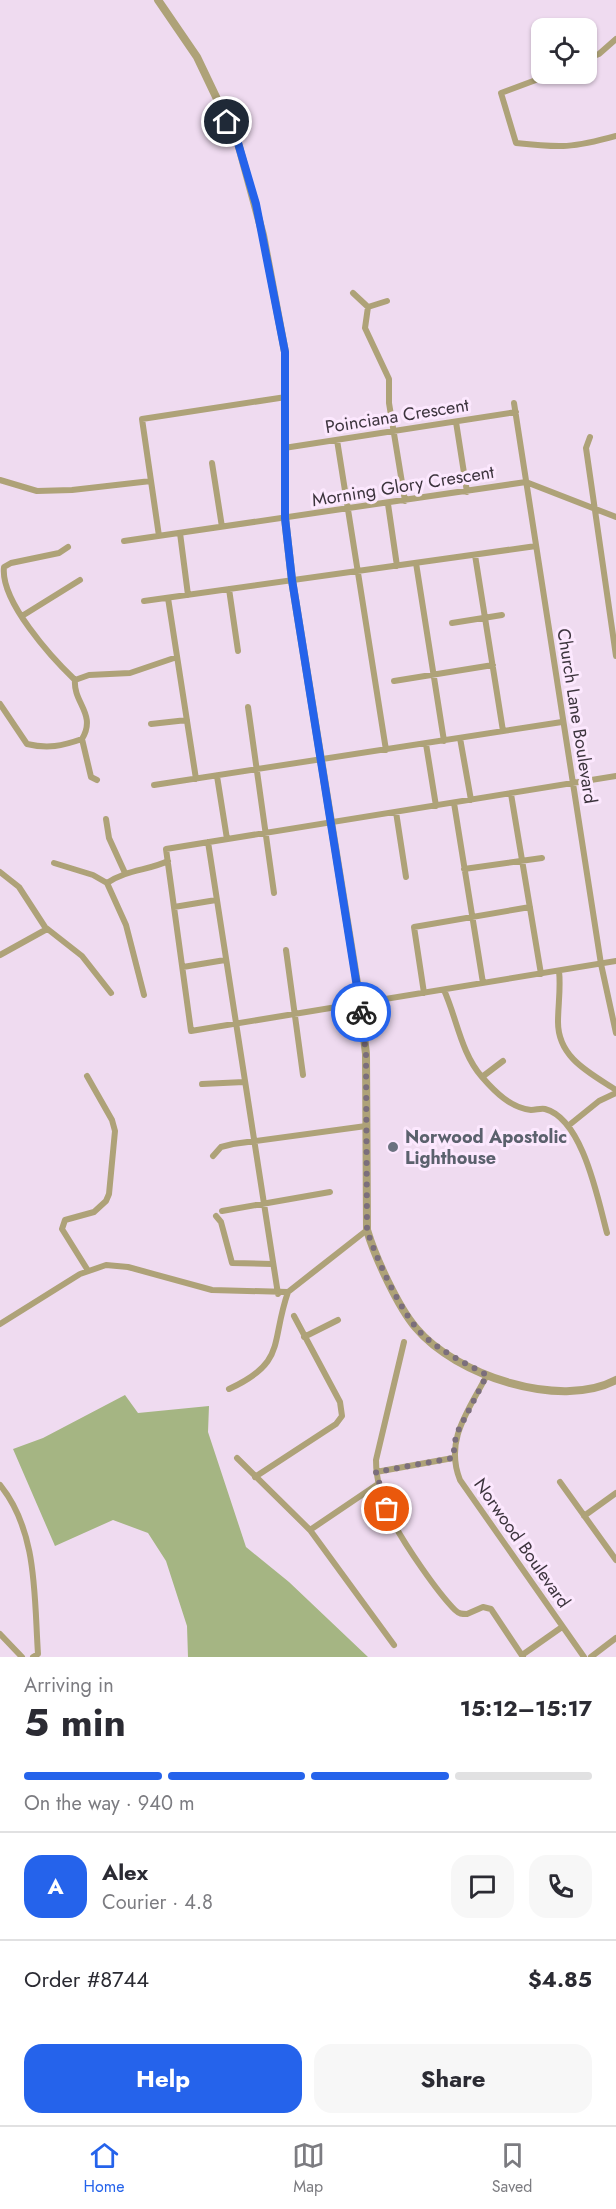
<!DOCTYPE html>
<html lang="en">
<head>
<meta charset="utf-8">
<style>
	body { margin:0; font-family:Jost,sans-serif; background:#f7f7f7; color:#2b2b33; height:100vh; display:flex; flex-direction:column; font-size:22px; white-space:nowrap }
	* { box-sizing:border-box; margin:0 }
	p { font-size:20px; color:#7c7c81 }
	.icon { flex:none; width:33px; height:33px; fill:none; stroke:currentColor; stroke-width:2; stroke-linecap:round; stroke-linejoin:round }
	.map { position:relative; height:1657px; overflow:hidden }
	.panel { display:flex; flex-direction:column; background:#fff; flex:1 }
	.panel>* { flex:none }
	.buttons { position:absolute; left:531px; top:18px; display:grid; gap:12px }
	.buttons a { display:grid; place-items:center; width:66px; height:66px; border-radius:12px; background:#fff; box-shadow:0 2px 4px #0004; font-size:30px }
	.pin { position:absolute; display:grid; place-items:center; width:51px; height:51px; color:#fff; margin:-26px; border:3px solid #fff; border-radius:50%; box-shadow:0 2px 6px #0007 }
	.courier { position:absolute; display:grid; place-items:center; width:60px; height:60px; margin:-30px; border:4px solid #2563eb; border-radius:50%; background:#fff; color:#222; box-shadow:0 2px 8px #0007 }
	.overview em { font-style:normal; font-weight:700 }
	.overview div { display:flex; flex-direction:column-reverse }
	.overview { display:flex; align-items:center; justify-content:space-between; height:102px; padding:0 24px }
	h1 { font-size:39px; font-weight:700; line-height:45px }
	.bar { display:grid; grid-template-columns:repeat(4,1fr); gap:9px 6px; align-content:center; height:72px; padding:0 24px }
	.bar i { height:8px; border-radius:4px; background:#e1e1e2 }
	.bar .selected { background:#2563eb }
	.bar p { grid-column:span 4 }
	.line { display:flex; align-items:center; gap:15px; padding:0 24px; border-top:2px solid #e1e1e2 }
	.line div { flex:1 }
	.round { display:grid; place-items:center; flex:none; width:63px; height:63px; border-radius:18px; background:#f7f7f7 }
	.primary-button { display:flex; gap:12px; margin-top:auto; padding:12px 24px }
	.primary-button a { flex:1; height:69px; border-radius:18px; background:#2563eb; color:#fff; font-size:24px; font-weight:700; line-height:69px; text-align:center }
	.primary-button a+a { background:#f7f7f7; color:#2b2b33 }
	.tab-bar { display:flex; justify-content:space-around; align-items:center; height:84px; border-top:2px solid #e1e1e2; background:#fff; font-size:16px; color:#7c7c81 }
	.tab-bar a { display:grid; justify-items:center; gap:3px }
	.tab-bar .selected { color:#2563eb }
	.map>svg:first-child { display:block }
	.forest { fill:#a5b583 }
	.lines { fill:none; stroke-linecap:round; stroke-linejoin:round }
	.minor { stroke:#aea278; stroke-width:6 }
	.tertiary { stroke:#aea278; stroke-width:8 }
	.done { stroke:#7b6e7c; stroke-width:6; stroke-dasharray:0 10.8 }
	.route { stroke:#2563eb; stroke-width:8 }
	.worship-dot { fill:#6b7280; stroke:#fce8fe; stroke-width:2 }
	.labels { text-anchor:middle; stroke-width:6; stroke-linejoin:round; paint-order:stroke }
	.street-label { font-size:18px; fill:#3c343d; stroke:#fce8fe }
	.worship-label { font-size:18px; font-weight:bold; fill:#5b616d; stroke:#fce8fe; text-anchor:start }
</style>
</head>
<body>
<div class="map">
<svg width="616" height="1657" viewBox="0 0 616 1657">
	<rect width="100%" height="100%" fill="#efdbf0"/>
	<path class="forest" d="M 125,1395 L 138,1413 L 209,1406 L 208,1432 L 246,1547 L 289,1582 L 368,1657 L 188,1657 L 187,1626 L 166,1561 L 148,1533 L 113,1520 L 55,1546 L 13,1449 L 43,1438 Z"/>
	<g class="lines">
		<path class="minor" d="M 586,59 L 599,54 L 616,39
			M 552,74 L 501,93 L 516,143 C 561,148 573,148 616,136
			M 353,293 L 368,307 L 365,328 L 389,379 L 389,403 L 405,501
			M 368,307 L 387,301
			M 514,403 L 601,964 L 616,1033
			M 456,422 L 467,492
			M 590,437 L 586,448 L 616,656
			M 337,440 L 386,750
			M 284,448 L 516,412
			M 212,463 L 222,527
			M 0,480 L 37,491 L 72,490 L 151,481
			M 388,504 L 397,566
			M 180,533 L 188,595
			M 159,536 L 142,419 L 286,397
			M 124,541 L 526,482 L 616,517
			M 68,547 L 59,553 L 11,563 L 4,567 C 0,601 52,658 75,680
			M 475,555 L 503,731
			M 416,563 L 444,741
			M 229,589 L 238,651
			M 168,598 L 196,779
			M 144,601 L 536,546
			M 22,616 L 80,580
			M 452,623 L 502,615
			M 394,681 L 493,665
			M 0,704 L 27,744 C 48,749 62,746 82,739 C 97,714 73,703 75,680 L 89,675 L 130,673 L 177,657
			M 248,707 L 274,893
			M 151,724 L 187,720
			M 460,738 L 471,800
			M 82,739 L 91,777 L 97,780
			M 426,744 L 436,806
			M 217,776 L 227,839
			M 616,776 L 166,849 L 191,1031 L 616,961
			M 154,785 L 562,722
			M 511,794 L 541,974
			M 454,803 L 483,983
			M 396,812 L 406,877
			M 106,819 L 109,838 L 125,873
			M 208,842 L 278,1294
			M 54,863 L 93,875 L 107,883
			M 464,869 L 542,858
			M 0,872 L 19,887 L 45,927 L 82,956 L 111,993
			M 174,907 L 216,900
			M 286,950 L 303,1075
			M 0,955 L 47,929
			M 183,967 L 225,960
			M 559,971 C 561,988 558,1005 558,1022 C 558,1058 590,1073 616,1090
			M 444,990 C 457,1019 461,1053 482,1077 C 495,1092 511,1108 531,1110 C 536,1110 541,1108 545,1109 C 583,1119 598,1200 607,1233
			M 424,993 L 414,927 L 530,907
			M 144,995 L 126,925 L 107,883 C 128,869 147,871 168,861
			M 87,1076 L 112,1120 L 115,1131 L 109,1194 L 106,1201 L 94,1212 L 65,1220 L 62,1229 L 87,1269
			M 482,1077 L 503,1061
			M 202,1084 L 244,1082
			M 568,1126 L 599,1101 L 616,1093
			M 213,1156 L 221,1147 L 233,1144 L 366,1126
			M 222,1211 L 330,1192
			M 216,1216 L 221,1222 L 232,1263 L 272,1264
			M 0,1324 L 80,1274 L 106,1265 L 128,1267 L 212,1290 L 288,1292 L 367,1230
			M 304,1337 L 338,1320
			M 404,1342 L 376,1460 C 376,1482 383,1503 393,1522 C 405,1545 437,1592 455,1610 C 459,1614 462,1614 467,1614 L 483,1607 L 491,1609 L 523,1657
			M 487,1375 C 469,1410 444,1440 460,1480 L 584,1657
			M 229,1389 C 287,1362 270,1344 288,1292
			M 237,1458 L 310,1530 L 394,1645
			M 376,1472 L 453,1458
			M 255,1477 L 336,1424 L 342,1416 L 340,1402 L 294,1316
			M 560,1482 L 616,1560
			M 0,1485 C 38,1532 34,1596 38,1654 L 33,1657
			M 584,1516 L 616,1493
			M 310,1530 L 378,1484
			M 0,1634 L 22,1657
			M 525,1653 L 562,1627
			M 591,1657 L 616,1638"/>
		<path class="tertiary" d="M 158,0 L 197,57 L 238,143 L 263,235 L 285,352 L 285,518 L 292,580 L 360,1002 L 366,1054 L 367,1230 C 375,1257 398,1307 416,1328 C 455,1375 560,1410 616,1380"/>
	</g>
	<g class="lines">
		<path class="done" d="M 361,1012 L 366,1054 L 367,1230 C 376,1258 402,1316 424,1336 C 442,1352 465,1363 487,1375 L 456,1435 L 453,1458 L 376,1472 L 387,1509"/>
		<path class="route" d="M 227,122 L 238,143 L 256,204 L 285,352 L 285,518 L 292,580 L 361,1012"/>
	</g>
	<circle class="worship-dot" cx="393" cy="1147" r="6"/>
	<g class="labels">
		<g class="street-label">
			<text transform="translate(397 416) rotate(-9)" y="6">Poinciana Crescent</text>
			<text transform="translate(403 486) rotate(-9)" y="6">Morning Glory Crescent</text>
			<text transform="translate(577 716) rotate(81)" y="6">Church Lane Boulevard</text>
			<text transform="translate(522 1543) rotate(55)" y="6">Norwood Boulevard</text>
		</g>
		<g class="worship-label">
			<text x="405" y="1143">Norwood Apostolic<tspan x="405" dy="21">Lighthouse</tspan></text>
		</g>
	</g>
</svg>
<div class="buttons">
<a><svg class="icon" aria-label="locate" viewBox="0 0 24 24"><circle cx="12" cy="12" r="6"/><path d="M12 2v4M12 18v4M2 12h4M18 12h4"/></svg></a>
</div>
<div class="pin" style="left:387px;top:1509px;background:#ea580c"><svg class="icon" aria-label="bag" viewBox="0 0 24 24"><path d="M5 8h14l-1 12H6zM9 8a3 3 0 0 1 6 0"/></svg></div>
<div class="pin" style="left:227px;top:122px;background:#1f2937"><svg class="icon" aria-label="home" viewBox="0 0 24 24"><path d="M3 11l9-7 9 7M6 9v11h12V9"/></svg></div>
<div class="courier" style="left:361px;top:1012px"><svg class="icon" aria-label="bike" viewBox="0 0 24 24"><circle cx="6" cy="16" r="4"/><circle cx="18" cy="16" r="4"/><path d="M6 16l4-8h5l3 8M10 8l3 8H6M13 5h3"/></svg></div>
</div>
<section class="panel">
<div class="overview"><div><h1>5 min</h1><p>Arriving in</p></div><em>15:12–15:17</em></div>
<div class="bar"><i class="selected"></i><i class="selected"></i><i class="selected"></i><i></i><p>On the way · 940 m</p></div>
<div class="line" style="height:108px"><b class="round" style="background:#2563eb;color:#fff">A</b><div><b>Alex</b><p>Courier · 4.8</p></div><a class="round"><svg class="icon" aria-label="chat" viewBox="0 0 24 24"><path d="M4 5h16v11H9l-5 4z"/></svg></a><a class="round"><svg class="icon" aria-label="phone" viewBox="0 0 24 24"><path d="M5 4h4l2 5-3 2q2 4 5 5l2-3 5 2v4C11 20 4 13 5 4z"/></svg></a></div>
<div class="line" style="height:78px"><div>Order #8744</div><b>$4.85</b></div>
<div class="primary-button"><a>Help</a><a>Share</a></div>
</section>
<nav class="tab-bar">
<a class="selected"><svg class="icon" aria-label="home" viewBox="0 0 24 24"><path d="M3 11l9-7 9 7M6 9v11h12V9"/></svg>Home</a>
<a><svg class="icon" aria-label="map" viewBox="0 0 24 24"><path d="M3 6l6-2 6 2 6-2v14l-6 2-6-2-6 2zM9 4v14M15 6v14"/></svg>Map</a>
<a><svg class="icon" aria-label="saved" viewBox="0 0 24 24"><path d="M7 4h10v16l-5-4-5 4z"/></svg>Saved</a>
</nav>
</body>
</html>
